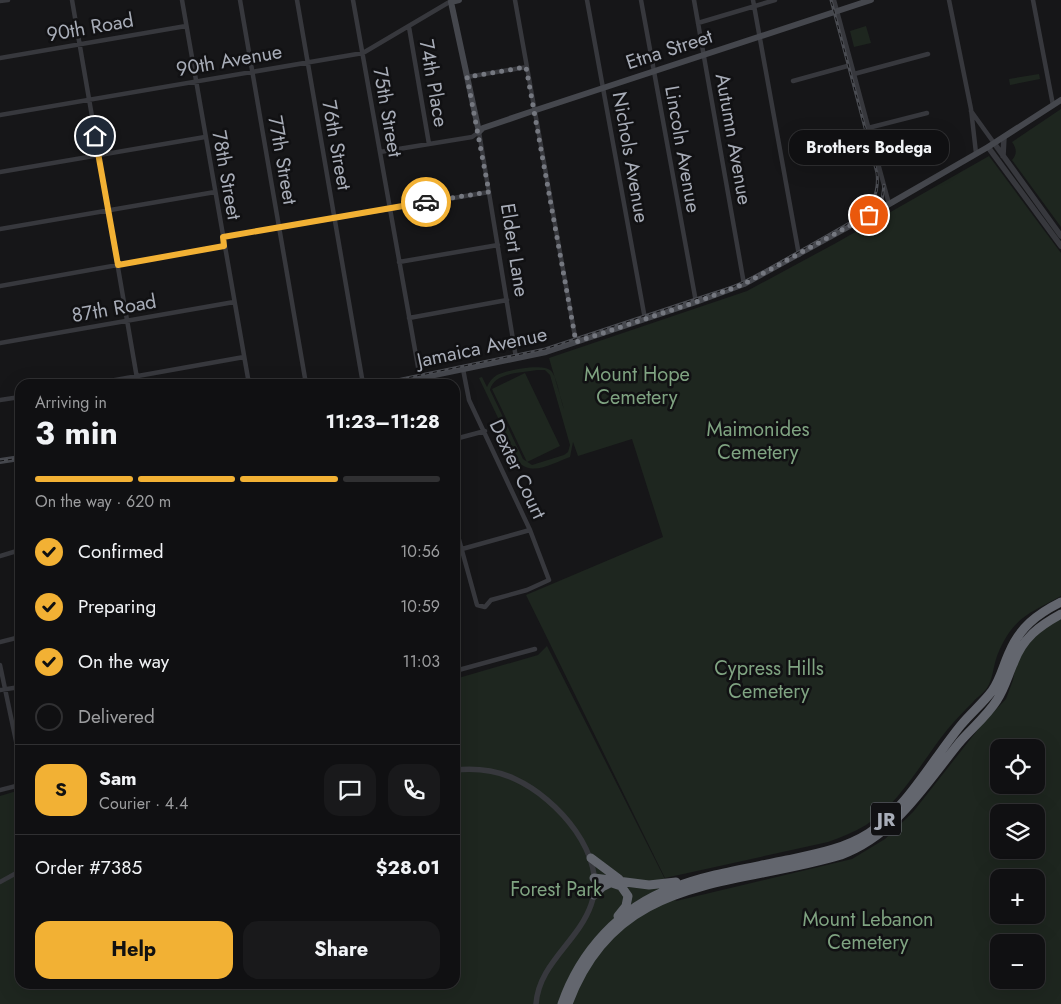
<!DOCTYPE html>
<html lang="en">
<head>
<meta charset="utf-8">
<style>
	body { margin:0; font-family:Jost,sans-serif; background:#19191b; color:#f1f3f6; height:100vh; display:flex; flex-direction:column; font-size:19px; white-space:nowrap }
	* { box-sizing:border-box; margin:0 }
	p { font-size:16px; color:#9c9d9f }
	.icon { flex:none; width:28px; height:28px; fill:none; stroke:currentColor; stroke-width:2; stroke-linecap:round; stroke-linejoin:round }
	.map { position:relative; flex:1; overflow:hidden }
	.sheet { position:absolute; left:15px; top:379px; width:445px; height:610px; display:flex; flex-direction:column; background:#101012; border-radius:15px; box-shadow:0 5px 20px #0002,0 0 0 1px #303032 }
	.sheet>* { flex:none }
	.fabs { position:absolute; left:990px; top:739px; display:grid; gap:10px }
	.fabs a { display:grid; place-items:center; width:55px; height:55px; border-radius:10px; background:#101012; box-shadow:0 5px 20px #0002,0 0 0 1px #303032; font-size:25px }
	.pin { position:absolute; display:grid; place-items:center; width:42px; height:42px; color:#fff; margin:-21px; border:2px solid #fff; border-radius:50%; box-shadow:0 1px 5px #0007 }
	.courier { position:absolute; display:grid; place-items:center; width:50px; height:50px; margin:-25px; border:4px solid #f2b134; border-radius:50%; background:#fff; color:#222; box-shadow:0 1px 6px #0007 }
	.bubble { position:absolute; height:35px; border-radius:15px; background:#101012; box-shadow:0 5px 20px #0002,0 0 0 1px #303032; font-size:16px; font-weight:700; line-height:35px; text-align:center }
	.head em { font-style:normal; font-weight:700 }
	.head div { display:flex; flex-direction:column-reverse }
	.head { display:flex; align-items:center; justify-content:space-between; height:85px; padding:0 20px }
	h1 { font-size:32px; font-weight:700; line-height:38px }
	.bar { display:grid; grid-template-columns:repeat(4,1fr); gap:8px 5px; align-content:center; height:60px; padding:0 20px }
	.bar i { height:6px; border-radius:4px; background:#303032 }
	.bar .selected { background:#f2b134 }
	.bar p { grid-column:span 4 }
	.line { display:flex; align-items:center; gap:12px; padding:0 20px; border-top:1px solid #303032 }
	.line div { flex:1 }
	.round { display:grid; place-items:center; flex:none; width:52px; height:52px; border-radius:15px; background:#19191b }
	ol { padding:0 20px; list-style:none }
	li { display:flex; align-items:center; gap:15px; height:55px }
	li p { margin-inline-start:auto }
	li .icon { padding:5px; border-radius:50%; background:#f2b134; color:#111; stroke-width:4 }
	li:last-child { color:#9c9d9f }
	li i { width:28px; height:28px; border:2px solid #303032; border-radius:50% }
	.button { display:flex; gap:10px; margin-top:auto; padding:10px 20px }
	.button a { flex:1; height:58px; border-radius:15px; background:#f2b134; color:#111; font-size:20px; font-weight:700; line-height:58px; text-align:center }
	.button a+a { background:#19191b; color:#f1f3f6 }
	.map>svg:first-child { display:block }
	.green { fill:#1e261f; fill-rule:evenodd }
	.lines { fill:none; stroke-linecap:round; stroke-linejoin:round }
	.minor { stroke:#37383d; stroke-width:4.5 }
	.tertiary { stroke:#37383d; stroke-width:5.5 }
	.secondary { stroke:#45474d; stroke-width:6 }
	.motorway { stroke:#63666e; stroke-width:9 }
	.rail-casing { stroke:#4a4c52; stroke-width:3 }
	.rail { stroke:#111113; stroke-width:1; stroke-dasharray:4; stroke-linecap:butt }
	.done { stroke:#757880; stroke-width:5; stroke-dasharray:0 9 }
	.route { stroke:#f2b134; stroke-width:6 }
	.labels { text-anchor:middle; stroke-width:5; stroke-linejoin:round; paint-order:stroke }
	.shield { fill:#111113; stroke:#7b7e86; stroke-width:1 }
	.shield-label { font-size:19px; font-weight:bold; fill:#a8adb8 }
	.street-label { font-size:20px; fill:#a8adb8; stroke:#111113 }
	.park-label { font-size:20px; fill:#7fa381; stroke:#111113 }
</style>
</head>
<body>
<div class="map">
<svg width="1061" height="1004" viewBox="0 0 1061 1004">
	<rect width="100%" height="100%" fill="#161618"/>
	<path class="green" d="M 866,26 L 871,43 L 854,47 L 850,31 Z
		M 1039,74 L 1040,79 L 1010,85 L 1009,79 Z
		M 1061,109 L 1061,227 L 1012,160 C 1017,154 1017,149 1012,142 Z
		M 989,156 L 1061,253 L 1061,596 C 1028,614 1012,618 997,656 C 993,667 993,679 987,688 C 983,694 977,697 973,702 C 964,711 955,720 947,730 C 922,761 901,802 866,825 C 854,832 842,837 828,842 L 665,878 L 526,595 L 663,537 L 632,439 L 578,456 L 573,442 L 570,457 C 555,462 532,477 519,462 L 479,378 L 482,377 L 487,387 C 489,382 492,378 497,375 C 506,370 546,362 552,372 C 558,381 560,399 564,409 L 549,358 L 747,291 L 836,243 ZM 537,370 L 545,370 L 550,375 L 570,445 L 568,452 L 564,455 L 532,465 L 523,459 L 490,390 C 494,372 522,373 537,370 Z
		M 525,373 L 560,446 L 527,462 L 492,389 Z
		M 1061,618 L 1061,1004 L 0,1004 L 0,796 L 20,790 L 20,984 L 455,984 L 455,679 L 538,655 L 547,646 L 676,901 L 852,859 L 885,839 L 913,812 L 983,723 L 1006,699 L 1013,680 L 1016,663 L 1026,646 L 1039,631 ZM 999,748 L 1036,748 L 1036,785 L 999,785 ZM 999,812 L 1036,812 L 1036,850 L 999,850 ZM 999,878 L 1036,878 L 1036,915 L 999,915 ZM 999,942 L 1036,942 L 1036,980 L 999,980 Z"/>
	<g class="lines">
		<path class="minor" d="M 72,0 L 138,384
			M 182,0 L 249,384
			M 240,0 L 306,384
			M 297,0 L 363,384
			M 353,0 L 420,378
			M 515,0 L 576,342
			M 587,0 L 645,319
			M 641,0 L 696,302
			M 694,0 L 744,284
			M 753,0 L 799,255
			M 834,0 L 889,204
			M 949,0 L 971,109 L 976,153
			M 1033,0 L 1053,105
			M 0,1 L 8,0
			M 698,23 L 775,0
			M 409,27 L 429,144
			M 0,58 L 186,26
			M 854,74 L 928,54
			M 467,77 L 527,67
			M 793,81 L 851,65
			M 971,111 L 994,143
			M 0,115 L 363,53 L 451,1
			M 868,128 L 927,113
			M 380,152 L 472,137 L 479,132 L 516,358
			M 0,172 L 205,137
			M 0,229 L 215,192
			M 223,237 L 489,192
			M 399,262 L 498,245
			M 0,286 L 224,246
			M 409,318 L 507,300
			M 0,343 L 234,302
			M 93,384 L 244,357
			M 0,400 L 20,397
			M 455,439 L 485,431
			M 17,524 L 20,523
			M 455,525 L 477,605 L 485,607 L 491,600 L 527,590 L 549,580 L 530,530 L 469,400 L 463,369
			M 462,549 L 530,530
			M 0,556 L 20,550
			M 0,642 L 20,637
			M 0,665 L 20,760
			M 455,671 L 535,649
			M 0,690 L 20,687
			M 0,790 L 20,785
			M 0,882 L 20,871"/>
		<path class="tertiary" d="M 994,143 L 1061,236
			M 988,147 L 1061,246
			M 1003,156 L 1004,137
			M 455,770 C 476,768 496,770 515,779 C 557,798 609,856 591,905 C 578,942 539,963 536,1004"/>
		<path class="secondary" d="M 451,2 L 479,132 L 483,128 L 530,112 L 871,0
			M 451,2 L 459,0
			M 391,384 L 546,352 L 696,302 L 744,284 L 884,207 L 988,147 L 1061,100
			M 0,461 L 20,458"/>
		<path class="motorway" d="M 591,858 L 619,879
			M 594,878 L 649,885 L 676,882
			M 612,883 L 621,886 L 628,896 L 626,906 L 618,916
			M 594,895 L 602,887 L 610,883
			M 562,1004 C 580,952 620,907 673,888 C 708,874 750,868 787,860 C 815,854 844,849 869,833 C 906,809 933,759 961,725 C 971,713 983,703 992,691 C 1000,680 1003,666 1009,653 C 1019,628 1037,614 1061,602
			M 568,1004 C 616,873 731,888 841,855 C 895,835 924,786 959,743 C 971,729 987,716 997,700 C 1005,688 1008,675 1014,662 C 1023,638 1039,626 1061,614"/>
		<defs>
			<path id="rail" d="M 871,216 L 882,200 L 884,185
				M 378,384 L 545,349 L 714,293 L 733,287 L 760,274 L 860,217 C 874,205 879,191 877,173 L 831,0
				M 0,461 L 20,458"/>
		</defs>
		<use href="#rail" class="rail-casing"/>
		<use href="#rail" class="rail"/>
	</g>
	<g class="lines">
		<path class="done" d="M 426,202 L 489,192 L 467,77 L 526,67 L 576,342 L 696,302 L 744,284 L 869,215"/>
		<path class="route" d="M 95,136 L 118,265 L 224,246 L 223,237 L 426,202"/>
	</g>
	<g class="labels">
		<rect class="shield" x="871" y="802.5" width="30" height="33" rx="4"/>
		<g class="shield-label">
			<text x="886" y="826">JR</text>
		</g>
		<g class="street-label">
			<text transform="translate(90 27) rotate(-10)" y="7">90th Road</text>
			<text transform="translate(669 49) rotate(-18)" y="7">Etna Street</text>
			<text transform="translate(229 60) rotate(-10)" y="7">90th Avenue</text>
			<text transform="translate(434 83) rotate(80)" y="7">74th Place</text>
			<text transform="translate(388 112) rotate(80)" y="7">75th Street</text>
			<text transform="translate(734 139) rotate(80)" y="7">Autumn Avenue</text>
			<text transform="translate(337 145) rotate(80)" y="7">76th Street</text>
			<text transform="translate(683 149) rotate(80)" y="7">Lincoln Avenue</text>
			<text transform="translate(631 157) rotate(80)" y="7">Nichols Avenue</text>
			<text transform="translate(283 160) rotate(80)" y="7">77th Street</text>
			<text transform="translate(227 175) rotate(80)" y="7">78th Street</text>
			<text transform="translate(515 250) rotate(81)" y="7">Eldert Lane</text>
			<text transform="translate(114 308) rotate(-10)" y="7">87th Road</text>
			<text transform="translate(482 347) rotate(-12)" y="7">Jamaica Avenue</text>
			<text transform="translate(518 469) rotate(65)" y="7">Dexter Court</text>
		</g>
		<g class="park-label">
			<text x="637" y="381">Mount Hope<tspan x="637" dy="23">Cemetery</tspan></text>
			<text x="758" y="436">Maimonides<tspan x="758" dy="23">Cemetery</tspan></text>
			<text x="769" y="675">Cypress Hills<tspan x="769" dy="23">Cemetery</tspan></text>
			<text x="556" y="896">Forest Park</text>
			<text x="868" y="926">Mount Lebanon<tspan x="868" dy="23">Cemetery</tspan></text>
		</g>
	</g>
</svg>
<div class="fabs">
<a><svg class="icon" aria-label="locate" viewBox="0 0 24 24"><circle cx="12" cy="12" r="6"/><path d="M12 2v4M12 18v4M2 12h4M18 12h4"/></svg></a>
<a><svg class="icon" aria-label="layers" viewBox="0 0 24 24"><path d="M12 4l9 5-9 5-9-5zM3 14l9 5 9-5"/></svg></a>
<a>+</a>
<a>−</a>
</div>
<div class="pin" style="left:869px;top:215px;background:#ea580c"><svg class="icon" aria-label="bag" viewBox="0 0 24 24"><path d="M5 8h14l-1 12H6zM9 8a3 3 0 0 1 6 0"/></svg></div>
<div class="pin" style="left:95px;top:136px;background:#1f2937"><svg class="icon" aria-label="home" viewBox="0 0 24 24"><path d="M3 11l9-7 9 7M6 9v11h12V9"/></svg></div>
<div class="courier" style="left:426px;top:202px"><svg class="icon" aria-label="car" viewBox="0 0 24 24"><path d="M5 17H2v-5l4-1 3-4h7l3 4 3 1v5h-3M9 17h6M6 11h13"/><circle cx="7" cy="17" r="2"/><circle cx="17" cy="17" r="2"/></svg></div>
<div class="bubble" style="left:789px;top:130px;width:160px">Brothers Bodega</div>
<section class="sheet">
<div class="head"><div><h1>3 min</h1><p>Arriving in</p></div><em>11:23–11:28</em></div>
<div class="bar"><i class="selected"></i><i class="selected"></i><i class="selected"></i><i></i><p>On the way · 620 m</p></div>
<ol>
<li><svg class="icon" aria-label="check" viewBox="0 0 24 24"><path d="M5 12l5 5 9-10"/></svg>Confirmed<p>10:56</p></li>
<li><svg class="icon" aria-label="check" viewBox="0 0 24 24"><path d="M5 12l5 5 9-10"/></svg>Preparing<p>10:59</p></li>
<li><svg class="icon" aria-label="check" viewBox="0 0 24 24"><path d="M5 12l5 5 9-10"/></svg>On the way<p>11:03</p></li>
<li><i></i>Delivered</li>
</ol>
<div class="line" style="height:90px"><b class="round" style="background:#f2b134;color:#111">S</b><div><b>Sam</b><p>Courier · 4.4</p></div><a class="round"><svg class="icon" aria-label="chat" viewBox="0 0 24 24"><path d="M4 5h16v11H9l-5 4z"/></svg></a><a class="round"><svg class="icon" aria-label="phone" viewBox="0 0 24 24"><path d="M5 4h4l2 5-3 2q2 4 5 5l2-3 5 2v4C11 20 4 13 5 4z"/></svg></a></div>
<div class="line" style="height:65px"><div>Order #7385</div><b>$28.01</b></div>
<div class="button"><a>Help</a><a>Share</a></div>
</section>
</div>
</body>
</html>
